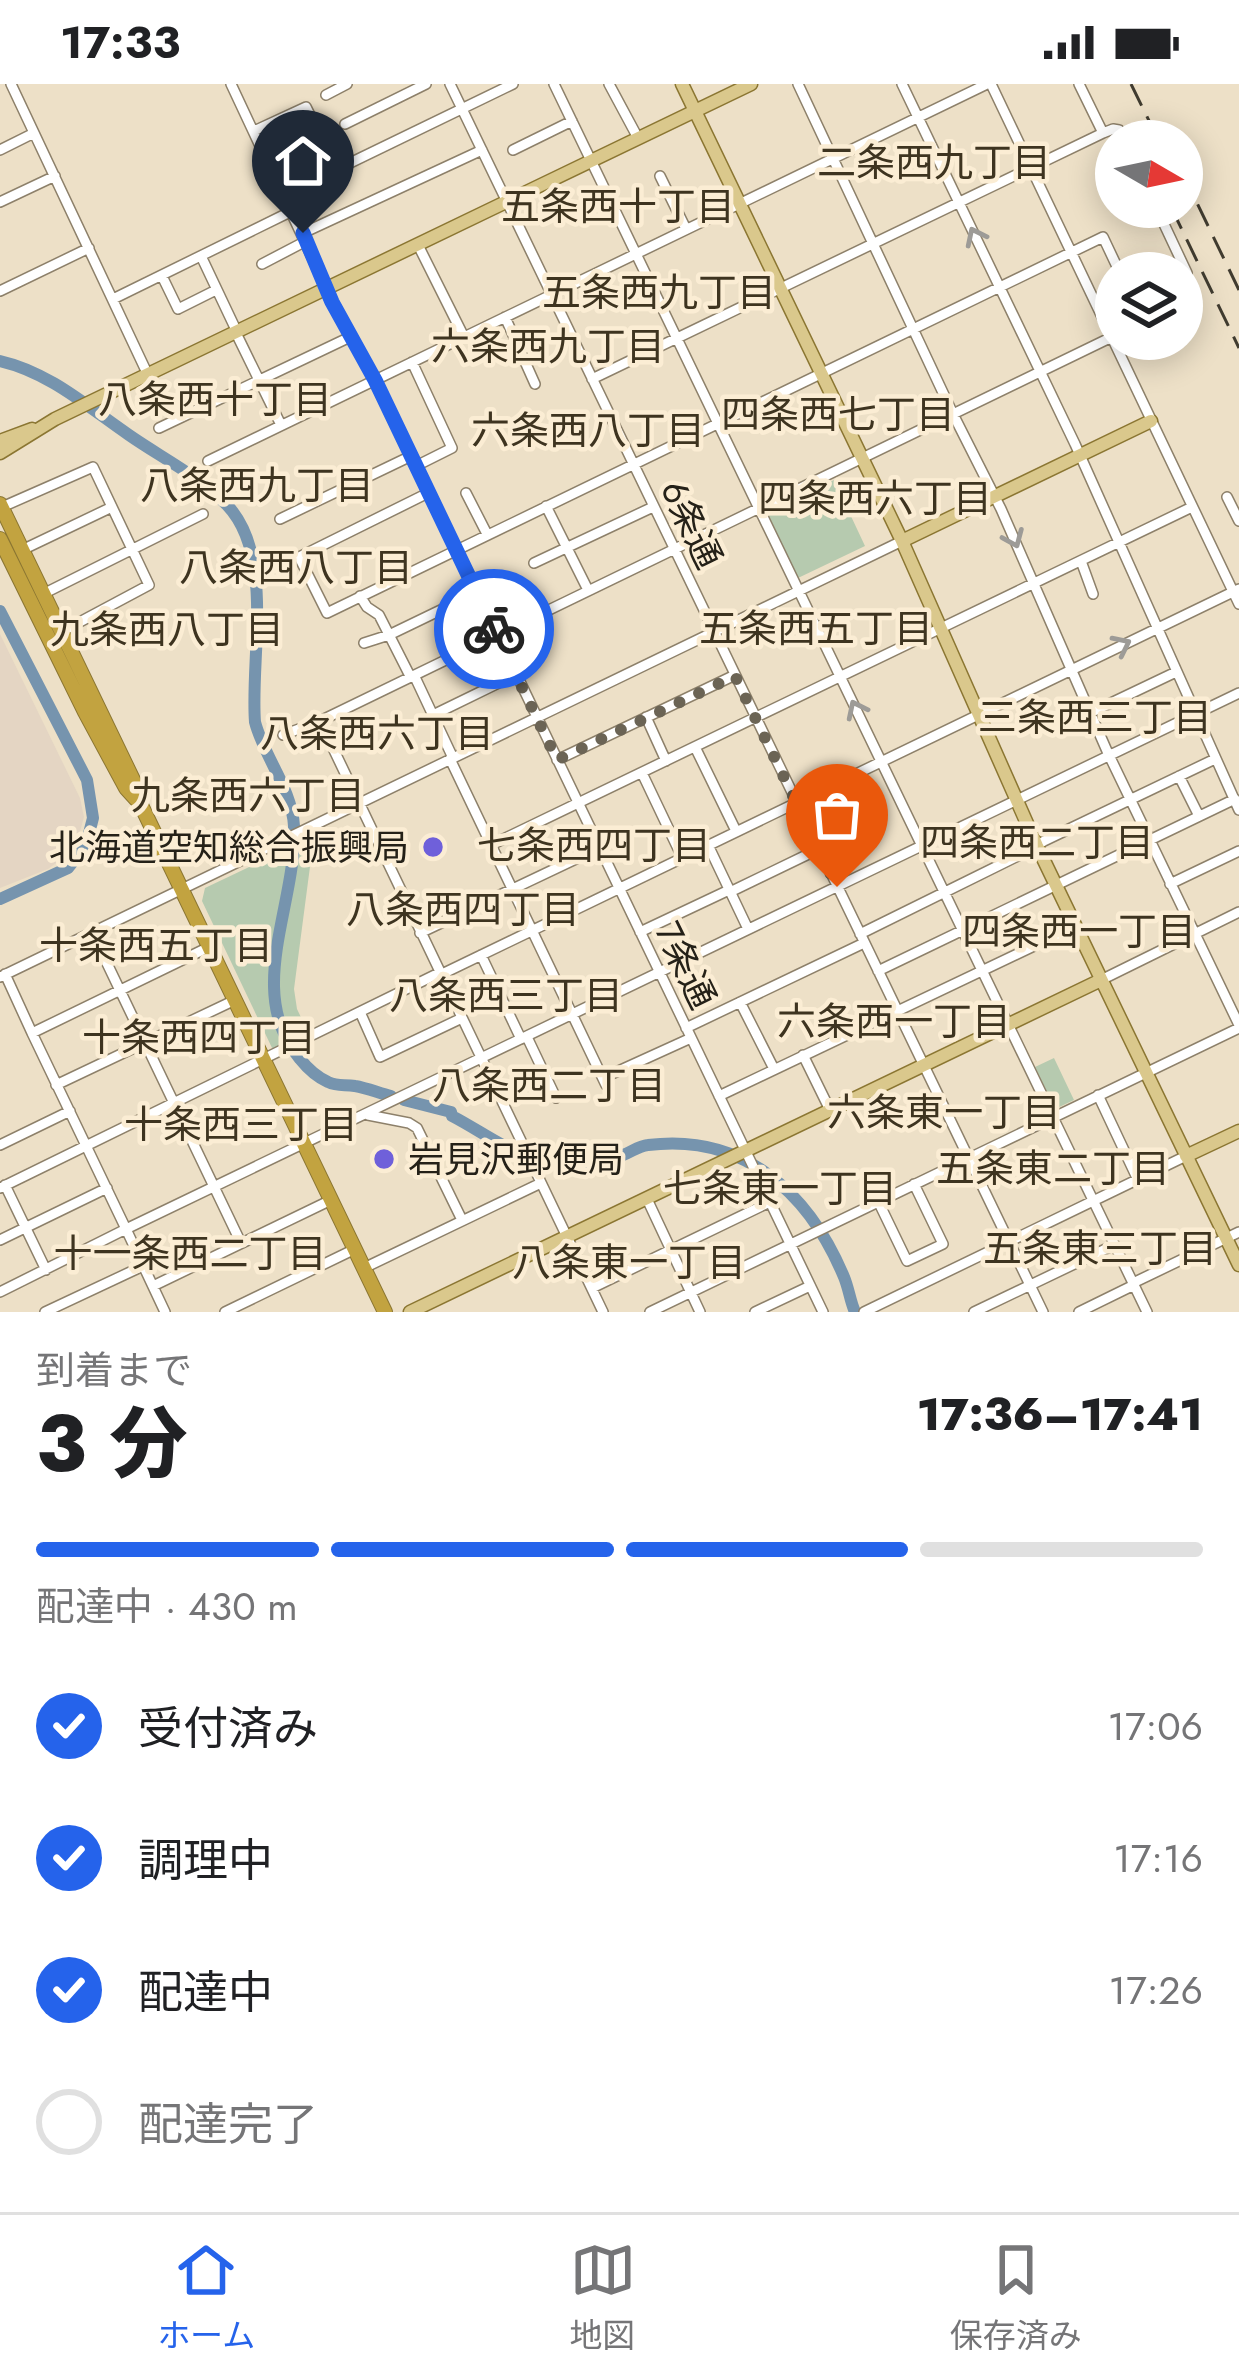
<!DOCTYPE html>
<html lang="ja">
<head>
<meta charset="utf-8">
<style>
	body { margin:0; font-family:Jost,"Noto Sans JP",sans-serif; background:#f2f2f2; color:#202124; height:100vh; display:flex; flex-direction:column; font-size:45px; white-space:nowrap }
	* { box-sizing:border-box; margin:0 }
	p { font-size:39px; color:#757577 }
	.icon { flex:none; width:66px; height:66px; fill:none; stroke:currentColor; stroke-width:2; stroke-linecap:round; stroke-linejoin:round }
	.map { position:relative; height:1228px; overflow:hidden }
	.drawer { display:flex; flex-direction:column; background:#fff; flex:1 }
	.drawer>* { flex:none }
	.needle { width:78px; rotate:99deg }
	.tools { position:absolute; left:1095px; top:36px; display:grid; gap:24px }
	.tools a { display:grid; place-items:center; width:108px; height:108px; border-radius:50%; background:#fff; box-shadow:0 6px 30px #0003; font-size:60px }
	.pin { position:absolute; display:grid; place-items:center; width:102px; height:102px; color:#fff; margin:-123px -51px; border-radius:50% 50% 50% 0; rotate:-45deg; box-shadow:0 0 12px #0007 }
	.pin .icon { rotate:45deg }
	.courier { position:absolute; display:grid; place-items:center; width:120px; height:120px; margin:-60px; border:9px solid #2563eb; border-radius:50%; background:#fff; color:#222; box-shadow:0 3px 15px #0007 }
	.summary em { font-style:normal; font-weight:800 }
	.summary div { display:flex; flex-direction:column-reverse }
	.summary { display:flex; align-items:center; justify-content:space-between; height:204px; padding:0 36px }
	h1 { font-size:78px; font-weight:800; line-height:90px }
	.bar { display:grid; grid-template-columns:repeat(4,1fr); gap:18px 12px; align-content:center; height:144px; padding:0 36px }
	.bar i { height:15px; border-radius:9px; background:#e0e0e0 }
	.bar .current { background:#2563eb }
	.bar p { grid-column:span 4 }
	ol { padding:0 36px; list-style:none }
	li { display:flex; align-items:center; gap:36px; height:132px }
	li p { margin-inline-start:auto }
	li .icon { padding:12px; border-radius:50%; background:#2563eb; color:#fff; stroke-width:4 }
	li:last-child { color:#757577 }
	li i { width:66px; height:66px; border:6px solid #e0e0e0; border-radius:50% }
	.status { display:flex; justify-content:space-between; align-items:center; height:84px; padding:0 60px; background:#fff; direction:ltr }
	.status svg { height:33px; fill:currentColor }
	.dock { display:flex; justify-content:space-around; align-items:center; height:168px; border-top:3px solid #e0e0e0; background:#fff; font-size:33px; color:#757577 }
	.dock a { display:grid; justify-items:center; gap:6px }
	.dock .current { color:#2563eb }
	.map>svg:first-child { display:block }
	.education { fill:#e4d5c3 }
	.green { fill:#b6caaf }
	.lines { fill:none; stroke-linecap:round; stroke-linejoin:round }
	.river { stroke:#7694ae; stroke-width:12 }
	.minor-casing { stroke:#8d806a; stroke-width:12 }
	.major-casing { stroke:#8b7632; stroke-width:15 }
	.highway-casing { stroke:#8b7632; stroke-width:16 }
	.minor { stroke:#fff; stroke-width:9 }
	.major { stroke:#dac88c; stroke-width:12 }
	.highway { stroke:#c2a340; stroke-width:14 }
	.rail { stroke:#413c30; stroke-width:3; stroke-dasharray:24 12; stroke-linecap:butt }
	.oneway { stroke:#9d9b97 }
	.done { stroke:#6b6455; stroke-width:12; stroke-dasharray:0 21.6 }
	.route { stroke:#2563eb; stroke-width:15 }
	.poi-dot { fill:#6f60da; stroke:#fbedd4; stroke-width:4.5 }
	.labels { text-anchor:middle; stroke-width:9; stroke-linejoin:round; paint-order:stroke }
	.street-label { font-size:36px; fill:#252118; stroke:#fbedd4 }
	.poi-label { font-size:36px; fill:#252118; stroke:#fbedd4; text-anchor:end }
	.neighbourhood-label { font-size:39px; fill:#3e3420; stroke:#fbedd4 }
</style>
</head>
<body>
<div class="status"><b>17:33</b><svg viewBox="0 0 49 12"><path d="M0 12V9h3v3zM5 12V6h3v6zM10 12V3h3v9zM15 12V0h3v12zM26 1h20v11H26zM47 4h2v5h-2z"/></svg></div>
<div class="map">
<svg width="1239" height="1228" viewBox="0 0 1239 1228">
	<rect width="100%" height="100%" fill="#ede0c7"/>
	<path class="education" d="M 0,550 L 80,714 L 84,733 L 78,755 L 63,774 L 48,785 L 0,804 Z"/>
	<path class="green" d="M 834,396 L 865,462 L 798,494 L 767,428 Z
		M 314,752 L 294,905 L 297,925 L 308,948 L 273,966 L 202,817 L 205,804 Z
		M 1054,974 L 1074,1016 L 1055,1025 L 1035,983 Z"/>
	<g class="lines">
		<path class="river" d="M 0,277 C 49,288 88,323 129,351 C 162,374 199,392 227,421 C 275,471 250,575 255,638 C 264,673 292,705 294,742 C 298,819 243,908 300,975 C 308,985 317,993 328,998 C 338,1003 345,1000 355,1002 C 367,1004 379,1009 391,1012
			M 0,527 L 87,696 L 93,734 L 86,761 L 68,784 L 0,815
			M 404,1016 L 451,1028 L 452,1032 C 485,1049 513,1073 551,1078 C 576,1081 599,1078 623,1071 C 632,1068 638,1062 648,1061 C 744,1049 809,1109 844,1193 C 849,1205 850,1217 855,1228"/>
		<defs>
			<path id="minor" d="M 11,0 L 148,291
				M 231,0 L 333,218 L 375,296 L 823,1228
				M 450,0 L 1043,1228
				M 554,0 L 1147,1228
				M 609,0 L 638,54
				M 798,0 L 953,330 L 1001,425 L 1107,667 L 1239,941
				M 902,0 L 1075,360 L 1239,726
				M 991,0 L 1239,520
				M 1079,0 L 1103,49
				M 326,11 L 347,0
				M 345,40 L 426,0
				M 254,47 L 306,23 L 337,86
				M 0,66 L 34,49
				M 513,66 L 572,37
				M 660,92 L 686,145
				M 284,111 L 513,0
				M 0,118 L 55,92
				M 1156,123 L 1187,189
				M 303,149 L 482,66
				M 418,161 L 464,253
				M 201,172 L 237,248
				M 262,180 L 306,157
				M 162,192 L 178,225 L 216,206
				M 0,207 L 89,164
				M 113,215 L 292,127
				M 505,233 L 535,300
				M 236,249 L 281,341
				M 412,278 L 452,364 L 416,382
				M 592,295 L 1103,49 L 1113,45 L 1119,46 L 1124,57
				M 159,344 L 350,253
				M 208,377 L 987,0
				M 428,409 L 299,473 L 327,529 L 1103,153 L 1120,189
				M 466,409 L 487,450
				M 1227,413 L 1239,437
				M 546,422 L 588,506
				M 2,423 L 93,383 L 149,501 L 61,548
				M 280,435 L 411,372
				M 22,466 L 112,423
				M 1081,477 L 1093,510
				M 534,479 L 653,423
				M 43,510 L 203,430
				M 360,512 L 367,523 L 379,531 L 410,592
				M 364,559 L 389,551 L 476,509
				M 414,591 L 453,674
				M 1090,629 L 1176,588
				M 433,631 L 515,591
				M 646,633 L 666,677
				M 283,651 L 320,637
				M 695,663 L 736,747
				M 450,675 L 606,1001
				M 557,676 L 735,591
				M 642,689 L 682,773
				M 1179,692 L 1199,732
				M 491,761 L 1192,423
				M 708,761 L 748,845
				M 1170,800 L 1239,767
				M 730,808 L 819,765
				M 92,848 L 241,1159
				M 640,848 L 729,806
				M 420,849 L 599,764
				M 860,850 L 1030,766 L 1044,757 L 1215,675
				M 481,871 L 521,955
				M 878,887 L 1235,715
				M 5,890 L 32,949 L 209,863
				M 440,891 L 1239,505
				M 0,893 L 902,457
				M 1101,896 L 1239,828
				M 740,918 L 774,985
				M 360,928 L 380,973 L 462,934
				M 686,944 L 864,859
				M 527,953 L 556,1014
				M 803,971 L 830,1026
				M 603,994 L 691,954
				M 56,1001 L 235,916
				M 1098,1011 L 1138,1096
				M 719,1012 L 1076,842
				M 368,1031 L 409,1039 L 417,1044 L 462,1136
				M 0,1061 L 70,1027
				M 5,1101 L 46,1186
				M 0,1104 L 439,889
				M 647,1115 L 700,1228
				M 878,1117 L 907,1177 L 943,1160 L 914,1100
				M 0,1156 L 107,1104
				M 364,1184 L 541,1099
				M 1133,1199 L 1239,1148
				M 153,1202 L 331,1116
				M 592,1204 L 770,1118
				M 0,1208 L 126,1145 L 32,949
				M 45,1228 L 143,1182
				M 165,1228 L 126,1145 L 1239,609
				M 225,1228 L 355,1165
				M 603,1228 L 320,637 L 1116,251
				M 650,1228 L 1239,944
				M 755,1228 L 810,1202
				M 864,1228 L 1186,1072
				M 974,1228 L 1114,1161
				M 1079,1228 L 1134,1201"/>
			<path id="major" d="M 682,0 L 902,457 L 1037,762 L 1239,1181
				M 0,357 L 32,345
				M 0,369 L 55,335 L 751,0
				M 902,457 L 1151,337
				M 1186,1072 L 1239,1047
				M 410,1228 L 1101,896"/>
			<path id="highway" d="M 0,420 L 135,700 L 140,719 L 385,1228
				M 0,455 L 85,628 L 126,704 L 136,715"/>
		</defs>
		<use href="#minor" class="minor-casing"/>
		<use href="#major" class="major-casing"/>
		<use href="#highway" class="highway-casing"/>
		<use href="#minor" class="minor"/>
		<use href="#major" class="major"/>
		<use href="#highway" class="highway"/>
		<path class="rail" d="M 1131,0 L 1159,57
			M 1182,88 L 1239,206
			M 1171,123 L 1239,264"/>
	</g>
	<defs><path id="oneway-chevron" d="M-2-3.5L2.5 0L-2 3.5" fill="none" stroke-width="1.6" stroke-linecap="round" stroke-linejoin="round" transform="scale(3)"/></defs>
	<g class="oneway">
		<use href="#oneway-chevron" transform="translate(975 152) rotate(-116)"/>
		<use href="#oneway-chevron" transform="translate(1014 455) rotate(67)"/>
		<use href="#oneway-chevron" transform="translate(1122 561) rotate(-26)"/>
		<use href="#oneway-chevron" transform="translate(856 625) rotate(-116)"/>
	</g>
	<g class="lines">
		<path class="done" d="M 494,545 L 557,676 L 735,592 L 837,803"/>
		<path class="route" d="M 303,149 L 332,218 L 375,296 L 494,545"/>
	</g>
	<g class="poi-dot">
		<circle cx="433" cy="763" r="12"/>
		<circle cx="384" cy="1075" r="12"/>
	</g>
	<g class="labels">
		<g class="street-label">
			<text transform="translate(692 440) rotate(64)" y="13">6条通</text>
			<text transform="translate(686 881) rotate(64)" y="13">7条通</text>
		</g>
		<g class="poi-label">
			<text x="409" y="776">北海道空知総合振興局</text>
			<text x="408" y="1088" text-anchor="start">岩見沢郵便局</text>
		</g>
		<g class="neighbourhood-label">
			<text x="934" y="92">二条西九丁目</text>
			<text x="618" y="136">五条西十丁目</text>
			<text x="659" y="222">五条西九丁目</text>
			<text x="548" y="276">六条西九丁目</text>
			<text x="215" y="329">八条西十丁目</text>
			<text x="838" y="344">四条西七丁目</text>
			<text x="588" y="360">六条西八丁目</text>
			<text x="257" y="415">八条西九丁目</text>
			<text x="875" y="428">四条西六丁目</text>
			<text x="296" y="497">八条西八丁目</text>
			<text x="816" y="558">五条西五丁目</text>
			<text x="167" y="559">九条西八丁目</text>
			<text x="1095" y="647">三条西三丁目</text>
			<text x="377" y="663">八条西六丁目</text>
			<text x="248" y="725">九条西六丁目</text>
			<text x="1037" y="772">四条西二丁目</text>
			<text x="594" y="775">七条西四丁目</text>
			<text x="463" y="839">八条西四丁目</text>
			<text x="1079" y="861">四条西一丁目</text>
			<text x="156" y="875">十条西五丁目</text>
			<text x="506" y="925">八条西三丁目</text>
			<text x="894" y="951">六条西一丁目</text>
			<text x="199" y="967">十条西四丁目</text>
			<text x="549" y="1015">八条西二丁目</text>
			<text x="944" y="1042">六条東一丁目</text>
			<text x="241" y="1054">十条西三丁目</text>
			<text x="1053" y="1098">五条東二丁目</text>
			<text x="780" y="1118">七条東一丁目</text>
			<text x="1100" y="1178">五条東三丁目</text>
			<text x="190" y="1183">十一条西二丁目</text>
			<text x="629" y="1192">八条東一丁目</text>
		</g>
	</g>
</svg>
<div class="tools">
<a><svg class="needle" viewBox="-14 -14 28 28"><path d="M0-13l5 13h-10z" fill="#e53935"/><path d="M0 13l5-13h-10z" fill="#757577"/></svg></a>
<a><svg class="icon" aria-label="layers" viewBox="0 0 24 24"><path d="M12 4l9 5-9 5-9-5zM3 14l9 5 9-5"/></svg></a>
</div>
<div class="pin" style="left:837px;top:803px;background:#ea580c"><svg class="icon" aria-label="bag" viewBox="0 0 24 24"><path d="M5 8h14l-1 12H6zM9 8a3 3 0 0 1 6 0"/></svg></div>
<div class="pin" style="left:303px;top:149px;background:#1f2937"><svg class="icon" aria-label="home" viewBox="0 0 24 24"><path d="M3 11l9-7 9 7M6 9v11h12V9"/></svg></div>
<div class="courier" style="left:494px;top:545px"><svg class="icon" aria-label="bike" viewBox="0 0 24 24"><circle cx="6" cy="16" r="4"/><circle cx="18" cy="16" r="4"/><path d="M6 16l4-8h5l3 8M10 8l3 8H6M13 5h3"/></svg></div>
</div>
<section class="drawer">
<div class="summary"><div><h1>3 分</h1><p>到着まで</p></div><em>17:36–17:41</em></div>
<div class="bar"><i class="current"></i><i class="current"></i><i class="current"></i><i></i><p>配達中 · 430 m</p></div>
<ol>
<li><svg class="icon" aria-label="check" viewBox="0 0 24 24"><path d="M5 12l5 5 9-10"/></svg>受付済み<p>17:06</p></li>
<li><svg class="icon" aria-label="check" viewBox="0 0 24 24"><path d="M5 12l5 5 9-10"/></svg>調理中<p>17:16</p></li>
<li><svg class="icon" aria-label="check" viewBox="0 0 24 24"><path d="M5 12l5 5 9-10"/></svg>配達中<p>17:26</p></li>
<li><i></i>配達完了</li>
</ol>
</section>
<nav class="dock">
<a class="current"><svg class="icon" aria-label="home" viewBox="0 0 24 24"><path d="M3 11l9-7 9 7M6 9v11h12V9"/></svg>ホーム</a>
<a><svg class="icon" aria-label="map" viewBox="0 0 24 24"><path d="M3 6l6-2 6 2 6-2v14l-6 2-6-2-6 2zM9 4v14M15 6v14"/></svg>地図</a>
<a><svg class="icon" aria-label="saved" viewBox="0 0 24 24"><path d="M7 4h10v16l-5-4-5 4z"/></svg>保存済み</a>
</nav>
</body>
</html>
